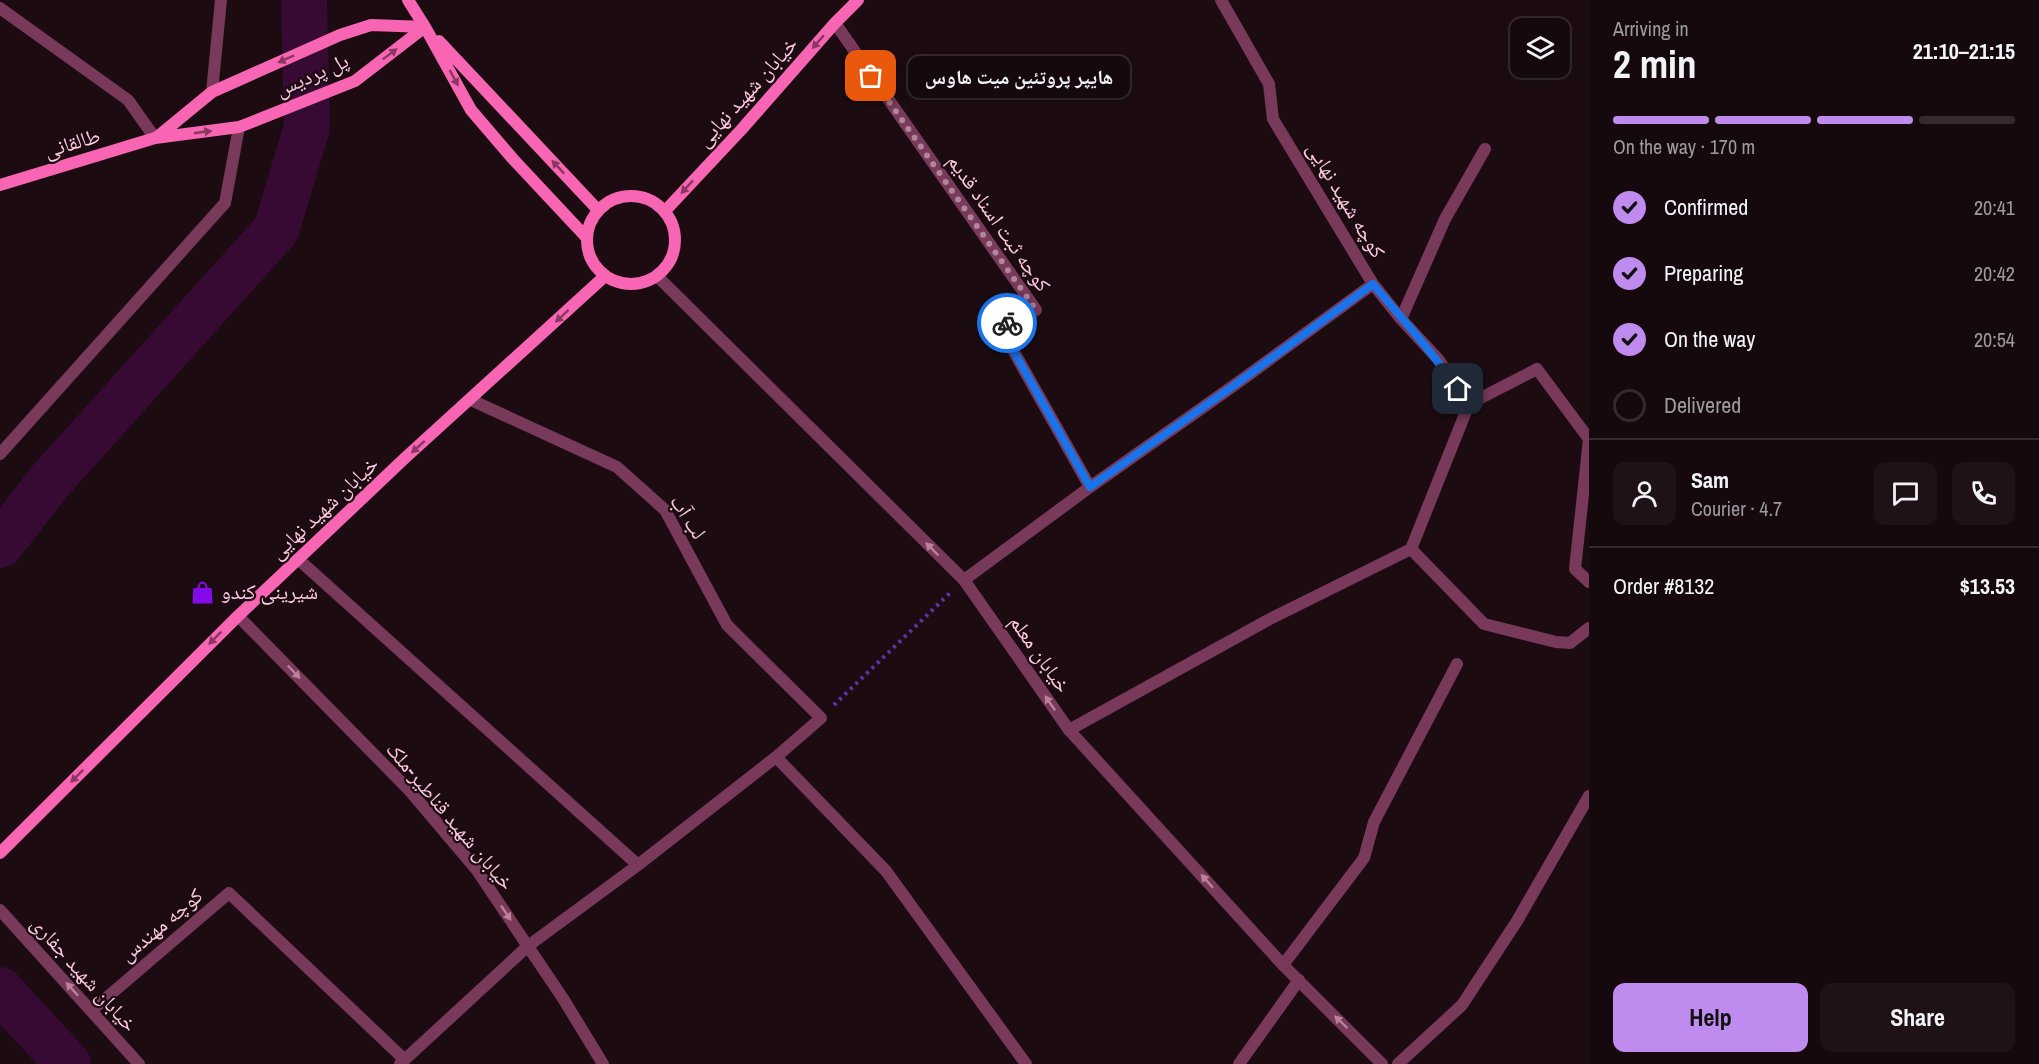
<!DOCTYPE html>
<html lang="en">
<head>
<meta charset="utf-8">
<style>
	body { margin:0; font-family:"Archivo Narrow","Noto Naskh Arabic",sans-serif; background:#1e1217; color:#f1f3f6; height:100vh; display:flex; flex-direction:column; font-size:22px; white-space:nowrap }
	* { box-sizing:border-box; margin:0 }
	p { font-size:20px; color:#9d9a9e }
	.icon { flex:none; width:33px; height:33px; fill:none; stroke:currentColor; stroke-width:2; stroke-linecap:round; stroke-linejoin:round }
	.map { position:relative; flex:1; overflow:hidden }
	.drawer { display:flex; flex-direction:column; background:#15090e; width:450px }
	.drawer>* { flex:none }
	.buttons { position:absolute; left:1510px; top:18px; display:grid; gap:12px }
	.buttons a { display:grid; place-items:center; width:60px; height:60px; border-radius:12px; background:#15090e; box-shadow:0 3px 9px #0003,0 0 0 2px #342a2e; font-size:30px }
	.pin { position:absolute; display:grid; place-items:center; width:51px; height:51px; color:#fff; margin:-26px; border-radius:12px; box-shadow:0 3px 9px #0006 }
	.courier { position:absolute; display:grid; place-items:center; width:60px; height:60px; margin:-30px; border:4px solid #1a73e8; border-radius:50%; background:#fff; color:#222; box-shadow:0 2px 8px #0007 }
	.bubble { position:absolute; height:42px; border-radius:12px; background:#15090e; box-shadow:0 3px 9px #0003,0 0 0 2px #342a2e; font-size:20px; font-weight:700; line-height:42px; text-align:center }
	.summary em { font-style:normal; font-weight:700 }
	.summary div { display:flex; flex-direction:column-reverse }
	.summary { display:flex; align-items:center; justify-content:space-between; height:102px; padding:0 24px }
	h1 { font-size:39px; font-weight:700; line-height:45px }
	.bar { display:grid; grid-template-columns:repeat(4,1fr); gap:9px 6px; align-content:center; height:72px; padding:0 24px }
	.bar i { height:8px; border-radius:4px; background:#342a2e }
	.bar .current { background:#c08bef }
	.bar p { grid-column:span 4 }
	.line { display:flex; align-items:center; gap:15px; padding:0 24px; border-top:2px solid #342a2e }
	.line div { flex:1 }
	.round { display:grid; place-items:center; flex:none; width:63px; height:63px; border-radius:12px; background:#1e1217 }
	ol { padding:0 24px; list-style:none }
	li { display:flex; align-items:center; gap:18px; height:66px }
	li p { margin-inline-start:auto }
	li .icon { padding:6px; border-radius:50%; background:#c08bef; color:#111; stroke-width:4 }
	li:last-child { color:#9d9a9e }
	li i { width:33px; height:33px; border:3px solid #342a2e; border-radius:50% }
	.button { display:flex; gap:12px; margin-top:auto; padding:12px 24px }
	.button a { flex:1; height:69px; border-radius:12px; background:#c08bef; color:#111; font-size:24px; font-weight:700; line-height:69px; text-align:center }
	.button a+a { background:#1e1217; color:#f1f3f6 }
	main { display:flex; flex:1; min-height:0 }
	.map>svg:first-child { display:block }
	.lines { fill:none; stroke-linecap:round; stroke-linejoin:round }
	.river { stroke:#360a33; stroke-width:46 }
	.path { stroke:#5f32a7; stroke-width:4; stroke-dasharray:3 4.5; stroke-linecap:butt }
	.minor { stroke:#79395a; stroke-width:12 }
	.tertiary { stroke:#79395a; stroke-width:12 }
	.secondary { stroke:#f865b2; stroke-width:12 }
	.oneway { fill:#8a3862 }
	.oneway2 { fill:#ba819d }
	.done { stroke:#ae8798; stroke-width:6; stroke-dasharray:0 10.8 }
	.route { stroke:#1a73e8; stroke-width:8 }
	.labels { text-anchor:middle; stroke-width:4.5; stroke-linejoin:round; paint-order:stroke }
	.street-label { font-size:21px; fill:#fcc9e0; stroke:#1c0c12 }
	.poi-label { font-size:21px; fill:#fcc9e0; stroke:#1c0c12; text-anchor:start }
</style>
</head>
<body>
<main>
<div class="map">
<svg width="1589" height="1064" viewBox="0 0 1589 1064">
	<rect width="100%" height="100%" fill="#1c0c12"/>
	<g class="lines">
		<path class="river" d="M 0,545 L 50,481 L 276,230 L 307,127 L 304,0
			M 0,990 L 68,1064"/>
		<path class="path" d="M 834,705 L 950,593"/>
		<path class="minor" d="M 1221,0 L 1269,84 L 1273,119 L 1373,284 L 1401,319 L 1438,359 L 1469,404
			M 0,8 L 128,100 L 155,138
			M 835,23 L 1036,310 L 1000,327 L 1090,487 L 964,580
			M 212,92 L 221,0
			M 1401,319 L 1445,219 L 1485,149
			M 0,454 L 225,203 L 239,127
			M 1090,487 L 1236,384 L 1373,284
			M 1411,549 L 1484,624 L 1556,642 L 1570,643 L 1589,628
			M 298,559 L 638,865
			M 1069,730 L 1268,620 L 1411,549 L 1469,404 L 1537,369 L 1589,439 L 1575,569 L 1589,582
			M 776,757 L 886,871 L 1026,1064
			M 0,910 L 139,1064
			M 1283,965 L 1364,858 L 1374,822 L 1457,664
			M 91,1011 L 229,893 L 405,1060
			M 400,1064 L 528,946 L 638,865 L 776,757 L 821,718 L 727,625 L 665,510 L 617,467 L 471,400
			M 1239,1064 L 1299,980
			M 1398,1064 L 1462,1005 L 1517,921 L 1589,796"/>
		<path class="tertiary" d="M 657,276 L 964,580 L 1069,730 L 1283,965 L 1382,1064
			M 238,616 L 410,791 L 476,869 L 564,1000 L 603,1064"/>
		<path class="secondary" d="M 408,0 L 425,27 L 471,110 L 513,159 L 586,237
			M 439,41 L 598,210
			M 156,138 L 212,92 L 340,35 L 371,25 L 425,27
			M 0,185 L 155,138 L 239,127 L 252,122 L 355,81 L 425,27
			M587 240a44 44 0 1 1 88 0a44 44 0 1 1-88 0Z
			M 665,211 L 741,130 L 835,23 L 858,0
			M 0,853 L 238,616 L 405,458 L 605,276"/>
	</g>
	<defs><path id="oneway-solid" d="M-6-.8H1V-3.2L6.5 0L1 3.2V.8H-6Z" transform="scale(1.5)"/></defs>
	<g class="oneway">
		<use href="#oneway-solid" transform="translate(818 42) rotate(131)"/>
		<use href="#oneway-solid" transform="translate(390 54) rotate(-37)"/>
		<use href="#oneway-solid" transform="translate(286 59) rotate(156)"/>
		<use href="#oneway-solid" transform="translate(454 78) rotate(61)"/>
		<use href="#oneway-solid" transform="translate(203 132) rotate(-8)"/>
		<use href="#oneway-solid" transform="translate(558 167) rotate(-133)"/>
		<use href="#oneway-solid" transform="translate(687 187) rotate(133)"/>
		<use href="#oneway-solid" transform="translate(562 316) rotate(137)"/>
		<use href="#oneway-solid" transform="translate(418 447) rotate(138)"/>
		<use href="#oneway-solid" transform="translate(215 638) rotate(135)"/>
		<use href="#oneway-solid" transform="translate(77 776) rotate(135)"/>
	</g>
	<g class="oneway2">
		<use href="#oneway-solid" transform="translate(932 549) rotate(-135)"/>
		<use href="#oneway-solid" transform="translate(294 672) rotate(46)"/>
		<use href="#oneway-solid" transform="translate(1050 703) rotate(-125)"/>
		<use href="#oneway-solid" transform="translate(1207 881) rotate(-132)"/>
		<use href="#oneway-solid" transform="translate(506 913) rotate(56)"/>
		<use href="#oneway-solid" transform="translate(72 989) rotate(-132)"/>
		<use href="#oneway-solid" transform="translate(1341 1022) rotate(-136)"/>
	</g>
	<g class="lines">
		<path class="done" d="M 871,76 L 1036,310 L 1007,323"/>
		<path class="route" d="M 1007,323 L 1000,327 L 1090,487 L 1236,384 L 1373,284 C 1402,319 1433,352 1458,389"/>
	</g>
	<defs>
		<symbol id="shop-bare" viewBox="-9 -9 18 18"><path d="M-5-2.5h2.3a2.7 3.5 0 0 1 5.4 0H5L5.5 6h-11ZM-1.5-2.5h3a1.5 2.3 0 0 0-3 0Z" fill="#830be7" stroke="#1c0c12" stroke-width="2.5" paint-order="stroke"/></symbol>
	</defs>
	<g fill-rule="evenodd">
		<use href="#shop-bare" x="186" y="576" width="33" height="33"/>
	</g>
	<g class="labels">
		<g class="street-label">
			<text transform="translate(312 75) rotate(-24)" y="7">پل پردیس</text>
			<text transform="translate(747 92) rotate(-48)" y="7">خیابان شهید نهایی</text>
			<text transform="translate(72 143) rotate(-17)" y="7">طالقانی</text>
			<text transform="translate(1346 200) rotate(59)" y="7">کوچه شهید نهایی</text>
			<text transform="translate(999 223) rotate(55)" y="7">کوچه ثبت اسناد قدیم</text>
			<text transform="translate(324 508) rotate(-43)" y="7">خیابان شهید نهایی</text>
			<text transform="translate(688 517) rotate(57)" y="7">لب آب</text>
			<text transform="translate(1040 654) rotate(55)" y="7">خیابان معلم</text>
			<text transform="translate(450 816) rotate(50)" y="7">خیابان شهید قناطیر-ملک</text>
			<text transform="translate(161 925) rotate(-40)" y="7">کوچه مهندس</text>
			<text transform="translate(84 974) rotate(48)" y="7">خیابان شهید جفاری</text>
		</g>
		<g class="poi-label">
			<text x="221" y="599">شیرینی کندو</text>
		</g>
	</g>
</svg>
<div class="buttons">
<a><svg class="icon" aria-label="layers" viewBox="0 0 24 24"><path d="M12 4l9 5-9 5-9-5zM3 14l9 5 9-5"/></svg></a>
</div>
<div class="pin" style="left:871px;top:76px;background:#ea580c"><svg class="icon" aria-label="bag" viewBox="0 0 24 24"><path d="M5 8h14l-1 12H6zM9 8a3 3 0 0 1 6 0"/></svg></div>
<div class="pin" style="left:1458px;top:389px;background:#1f2937"><svg class="icon" aria-label="home" viewBox="0 0 24 24"><path d="M3 11l9-7 9 7M6 9v11h12V9"/></svg></div>
<div class="courier" style="left:1007px;top:323px"><svg class="icon" aria-label="bike" viewBox="0 0 24 24"><circle cx="6" cy="16" r="4"/><circle cx="18" cy="16" r="4"/><path d="M6 16l4-8h5l3 8M10 8l3 8H6M13 5h3"/></svg></div>
<div class="bubble" style="left:908px;top:56px;width:222px">هایپر پروتئین میت هاوس</div>
</div>
<section class="drawer">
<div class="summary"><div><h1>2 min</h1><p>Arriving in</p></div><em>21:10–21:15</em></div>
<div class="bar"><i class="current"></i><i class="current"></i><i class="current"></i><i></i><p>On the way · 170 m</p></div>
<ol>
<li><svg class="icon" aria-label="check" viewBox="0 0 24 24"><path d="M5 12l5 5 9-10"/></svg>Confirmed<p>20:41</p></li>
<li><svg class="icon" aria-label="check" viewBox="0 0 24 24"><path d="M5 12l5 5 9-10"/></svg>Preparing<p>20:42</p></li>
<li><svg class="icon" aria-label="check" viewBox="0 0 24 24"><path d="M5 12l5 5 9-10"/></svg>On the way<p>20:54</p></li>
<li><i></i>Delivered</li>
</ol>
<div class="line" style="height:108px"><a class="round"><svg class="icon" aria-label="person" viewBox="0 0 24 24"><circle cx="12" cy="8" r="4"/><path d="M4 21q1-7 8-7t8 7"/></svg></a><div><b>Sam</b><p>Courier · 4.7</p></div><a class="round"><svg class="icon" aria-label="chat" viewBox="0 0 24 24"><path d="M4 5h16v11H9l-5 4z"/></svg></a><a class="round"><svg class="icon" aria-label="phone" viewBox="0 0 24 24"><path d="M5 4h4l2 5-3 2q2 4 5 5l2-3 5 2v4C11 20 4 13 5 4z"/></svg></a></div>
<div class="line" style="height:78px"><div>Order #8132</div><b>$13.53</b></div>
<div class="button"><a>Help</a><a>Share</a></div>
</section>
</main>
</body>
</html>
